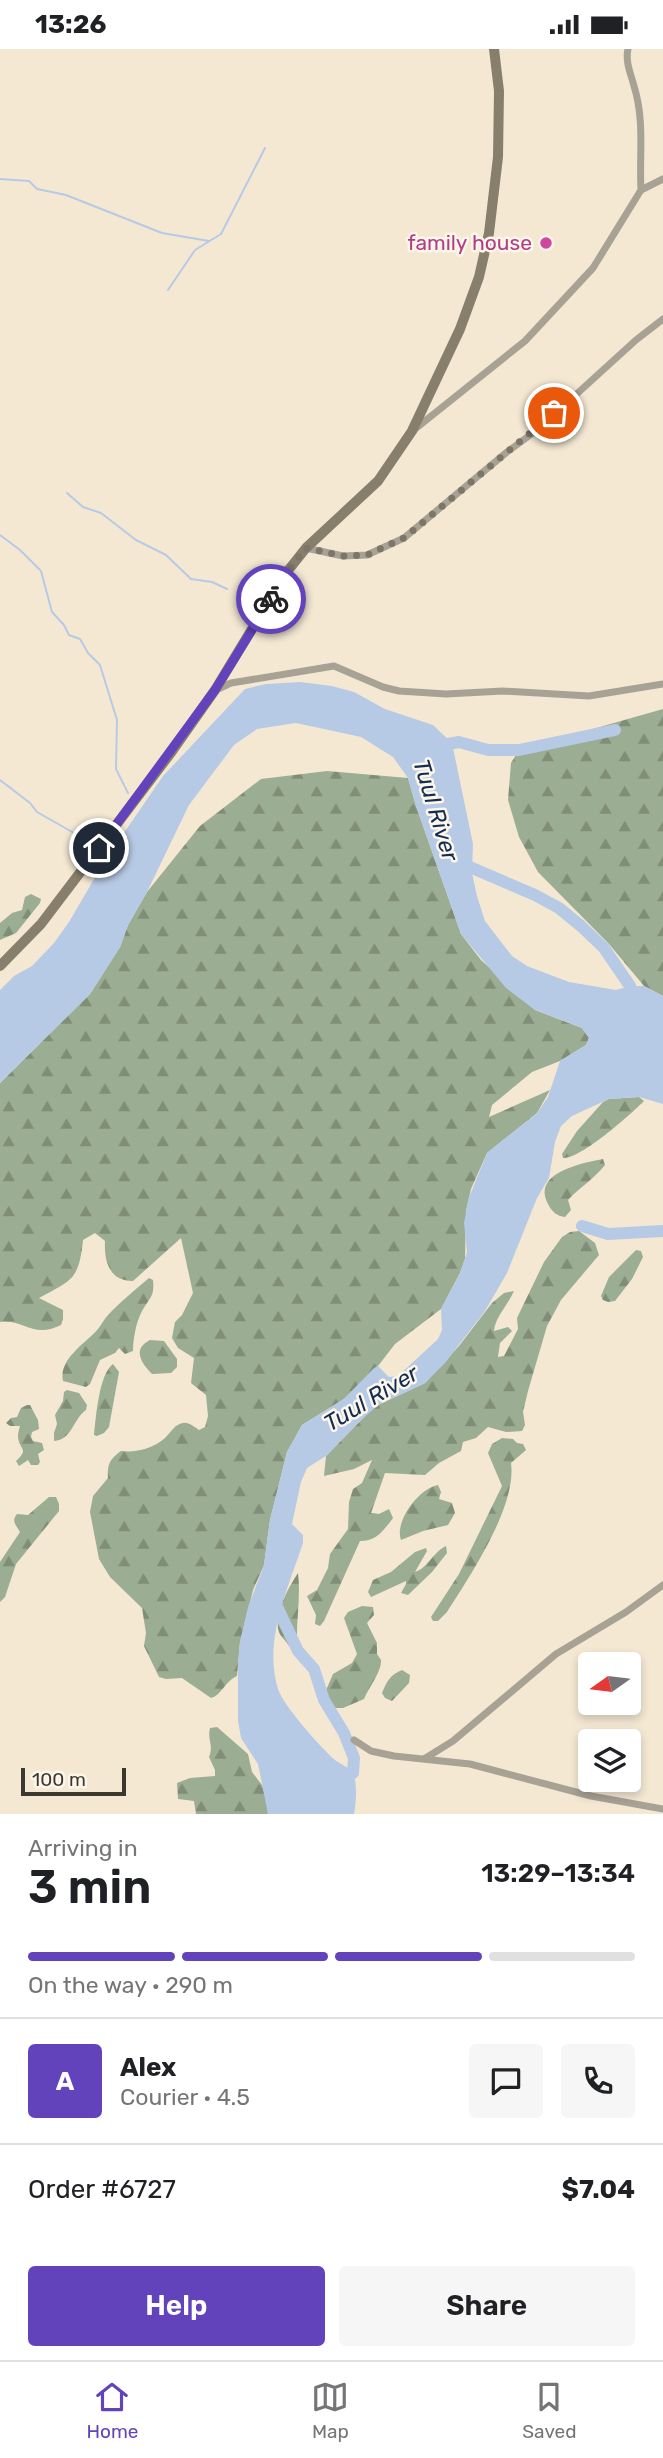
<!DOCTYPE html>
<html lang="en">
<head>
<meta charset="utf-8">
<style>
	body { margin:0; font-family:Rubik,sans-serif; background:#f6f6f6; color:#202124; height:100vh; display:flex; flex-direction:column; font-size:26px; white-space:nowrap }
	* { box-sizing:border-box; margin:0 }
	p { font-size:23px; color:#757577 }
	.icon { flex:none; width:38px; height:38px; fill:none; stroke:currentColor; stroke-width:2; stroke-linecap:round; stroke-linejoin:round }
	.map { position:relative; height:1765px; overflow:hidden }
	.panel { display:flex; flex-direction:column; background:#fff; flex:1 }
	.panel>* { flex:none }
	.needle { width:46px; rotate:256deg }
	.buttons { position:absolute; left:578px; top:1603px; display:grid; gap:14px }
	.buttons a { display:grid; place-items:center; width:63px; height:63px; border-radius:7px; background:#fff; box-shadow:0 4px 10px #0003; font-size:35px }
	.scale { position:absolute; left:21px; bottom:18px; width:105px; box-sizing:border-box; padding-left:7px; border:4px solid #3c3830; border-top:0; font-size:19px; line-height:24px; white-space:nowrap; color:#3c3830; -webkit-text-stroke:5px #fdf6ea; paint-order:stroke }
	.pin { position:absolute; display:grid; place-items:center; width:60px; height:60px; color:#fff; margin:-30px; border:4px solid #fff; border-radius:50%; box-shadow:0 2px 7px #0007 }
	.courier { position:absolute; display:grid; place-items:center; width:70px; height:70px; margin:-35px; border:5px solid #6343bb; border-radius:50%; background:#fff; color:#222; box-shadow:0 2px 9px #0007 }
	.overview em { font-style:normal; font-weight:600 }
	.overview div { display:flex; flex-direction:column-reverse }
	.overview { display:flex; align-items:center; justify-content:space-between; height:119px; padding:0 28px }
	h1 { font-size:46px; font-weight:600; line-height:52px }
	.bar { display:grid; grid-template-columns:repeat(4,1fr); gap:10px 7px; align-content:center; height:84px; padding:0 28px }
	.bar i { height:9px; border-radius:5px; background:#e0e0e0 }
	.bar .on { background:#6343bb }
	.bar p { grid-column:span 4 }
	.line { display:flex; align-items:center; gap:18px; padding:0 28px; border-top:2px solid #e0e0e0 }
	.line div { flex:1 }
	.round { display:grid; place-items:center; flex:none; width:74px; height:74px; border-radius:7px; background:#f6f6f6 }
	.primary-button { display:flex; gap:14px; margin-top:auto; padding:14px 28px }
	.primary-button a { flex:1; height:80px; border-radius:7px; background:#6343bb; color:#fff; font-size:28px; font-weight:600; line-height:80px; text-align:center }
	.primary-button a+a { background:#f6f6f6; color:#202124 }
	.status { display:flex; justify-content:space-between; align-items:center; height:49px; padding:0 35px; background:#fff; direction:ltr }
	.status svg { height:19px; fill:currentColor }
	.tabs { display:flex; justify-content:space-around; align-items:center; height:98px; border-top:2px solid #e0e0e0; background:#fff; font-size:19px; color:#757577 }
	.tabs a { display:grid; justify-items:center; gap:4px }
	.tabs .on { color:#6343bb }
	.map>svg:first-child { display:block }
	.forest { fill:url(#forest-firs) }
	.water { fill:#b7cae5 }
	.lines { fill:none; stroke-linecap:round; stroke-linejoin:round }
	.stream { stroke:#b7cae5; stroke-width:2 }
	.river { stroke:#b7cae5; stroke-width:12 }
	.street { stroke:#a8a295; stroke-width:7 }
	.secondary { stroke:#877f6c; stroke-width:10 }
	.done { stroke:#7c7669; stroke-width:7; stroke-dasharray:0 12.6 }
	.route { stroke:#6343bb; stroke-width:9 }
	.hotel-dot { fill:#d1479c; stroke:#fdf6ea; stroke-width:2.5 }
	.labels { text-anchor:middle; stroke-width:5; stroke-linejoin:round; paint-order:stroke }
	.hotel-label { font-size:21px; fill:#b23c85; stroke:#fdf6ea; text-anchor:end }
	.water-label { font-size:23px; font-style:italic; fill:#122d51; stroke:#fdf6ea }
</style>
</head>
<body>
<div class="status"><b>13:26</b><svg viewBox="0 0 49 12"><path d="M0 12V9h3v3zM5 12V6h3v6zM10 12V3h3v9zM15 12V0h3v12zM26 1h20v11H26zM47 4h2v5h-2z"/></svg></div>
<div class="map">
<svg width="663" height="1765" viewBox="0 0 663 1765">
	<defs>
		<pattern id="forest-firs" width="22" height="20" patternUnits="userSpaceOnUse" patternTransform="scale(1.75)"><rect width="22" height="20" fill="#9bad92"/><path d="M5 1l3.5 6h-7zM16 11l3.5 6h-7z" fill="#808e78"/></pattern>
	</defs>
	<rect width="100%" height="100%" fill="#f4e8d3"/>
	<path class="forest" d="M 663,660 L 663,947 L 644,937 L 609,895 L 538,823 L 519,788 L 508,751 L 511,714 L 519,701 Z
		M 327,722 L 408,729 L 416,757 L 461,885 L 481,911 L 535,961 L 582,979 L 589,989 L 586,996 L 560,1012 L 532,1023 L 492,1056 L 489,1068 L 550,1041 L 537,1064 L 487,1104 L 471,1140 L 466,1162 L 465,1210 L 460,1224 L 441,1260 L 395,1295 L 378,1317 L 344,1350 L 302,1376 L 287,1403 L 270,1471 L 264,1516 L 253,1541 L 240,1593 L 237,1627 C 224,1633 222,1646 211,1649 L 182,1629 L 166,1630 L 159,1628 L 144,1597 L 146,1584 L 142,1559 L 110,1528 L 99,1510 L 90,1463 L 93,1447 L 108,1429 C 107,1415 110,1410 121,1402 C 136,1404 154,1399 165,1389 C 171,1383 175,1375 183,1374 C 189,1373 194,1378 199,1381 L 205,1378 L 208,1367 L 206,1346 L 191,1334 L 194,1309 L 178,1299 L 172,1289 L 175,1273 L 182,1266 L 193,1244 L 181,1189 L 133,1232 C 109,1232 104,1212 105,1192 L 95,1184 L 83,1191 C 79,1231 72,1231 39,1249 L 63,1261 L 63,1270 L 61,1276 C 32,1290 26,1270 0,1273 L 0,1034 L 90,945 L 120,898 L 128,876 L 147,843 L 200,777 L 261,730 Z
		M 31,845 L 41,850 L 40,854 L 16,884 L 0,891 L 0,874 L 12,864 L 22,861 L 25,848 Z
		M 639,1048 L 644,1052 C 630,1066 581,1110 563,1109 L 562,1105 L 577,1082 L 603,1053 L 609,1050 Z
		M 603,1110 L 605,1116 C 594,1130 580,1138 568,1151 L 571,1161 L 565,1168 C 557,1167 552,1163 548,1155 C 531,1124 582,1114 603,1110 Z
		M 579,1182 L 595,1194 L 599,1206 L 561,1251 L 547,1277 L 528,1342 L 523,1363 L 525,1376 L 522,1382 L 506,1383 L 488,1378 L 476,1389 L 463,1393 L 461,1402 L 439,1414 L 425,1426 L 385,1424 L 371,1464 L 379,1465 L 389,1460 L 393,1469 C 383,1482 377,1492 360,1492 L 324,1572 L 320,1577 L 315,1575 L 316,1566 L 307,1547 L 317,1541 L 328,1519 L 330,1505 L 348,1480 L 349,1453 L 353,1440 L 362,1434 L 372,1411 L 354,1420 L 324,1427 L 326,1407 L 369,1363 L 378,1356 L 425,1334 L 459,1297 L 492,1254 L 504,1244 L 514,1242 C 508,1256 495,1268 494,1282 L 508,1278 L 512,1282 L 500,1294 L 498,1308 L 504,1307 L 518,1280 L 517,1269 L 544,1213 L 562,1188 L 570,1183 Z
		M 636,1201 L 641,1202 L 643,1208 L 632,1230 L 615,1252 L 608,1253 L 603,1251 L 601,1247 L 609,1228 Z
		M 149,1229 L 153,1231 C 155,1248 149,1249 142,1262 C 136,1273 133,1290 133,1302 L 125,1305 L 119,1299 L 115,1304 L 100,1311 L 90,1335 L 86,1338 L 63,1332 C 58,1310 86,1294 98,1280 C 102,1275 104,1270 108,1266 C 120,1253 135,1241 149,1229 Z
		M 150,1291 L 164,1292 L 177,1310 L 177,1318 L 171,1324 L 152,1325 C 141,1314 132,1300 150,1291 Z
		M 113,1315 L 119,1323 L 109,1378 L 104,1384 L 97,1387 L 94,1386 C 96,1368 99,1325 113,1315 Z
		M 67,1341 L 79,1344 L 87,1356 L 86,1361 C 73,1370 72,1391 54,1392 L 54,1384 L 57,1375 L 55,1366 L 63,1352 L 64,1343 Z
		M 27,1356 L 30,1356 L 38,1371 L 39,1380 L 32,1383 L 31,1388 L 33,1392 L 42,1394 L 44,1401 L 38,1405 L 40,1413 L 38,1416 L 31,1416 L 28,1411 L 19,1417 L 16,1412 C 30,1399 19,1401 18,1388 C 18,1384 19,1380 20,1377 L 10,1377 L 6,1374 L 11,1369 L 17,1368 L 21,1359 Z
		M 502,1389 L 513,1390 L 517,1394 L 523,1395 L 526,1401 L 511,1414 C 517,1457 470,1527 447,1563 L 438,1572 L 433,1572 L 431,1568 L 459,1525 L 502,1437 L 488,1404 L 492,1395 Z
		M 438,1436 L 441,1443 L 439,1450 L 452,1454 L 455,1464 L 448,1476 L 423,1482 L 401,1491 C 394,1473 419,1439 438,1436 Z
		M 49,1448 L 56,1448 L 59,1455 L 59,1462 L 16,1515 L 5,1548 L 0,1553 L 0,1513 L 20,1483 C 16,1476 11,1472 17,1465 L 28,1466 Z
		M 446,1497 L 447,1504 L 432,1523 L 408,1546 L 401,1544 L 406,1535 L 406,1532 L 371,1548 L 368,1543 L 373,1531 L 391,1523 L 415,1503 L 426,1499 L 427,1502 L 415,1523 C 428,1519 433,1503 446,1497 Z
		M 298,1524 C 301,1548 296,1572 297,1596 L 289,1597 C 287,1593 280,1587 279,1583 C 273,1565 289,1538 298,1524 Z
		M 362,1557 L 373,1558 L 374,1566 L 367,1574 L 377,1594 L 377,1605 L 381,1611 C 382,1622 369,1638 364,1650 L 343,1659 L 330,1659 L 324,1646 L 333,1625 L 352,1614 L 357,1605 L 344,1569 L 348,1563 Z
		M 402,1621 L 410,1626 L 409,1634 L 392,1652 L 385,1649 L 382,1644 C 387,1632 390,1626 402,1621 Z
		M 217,1678 L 248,1705 L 252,1723 L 262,1736 L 267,1751 L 268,1765 L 196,1765 L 194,1752 L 178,1750 L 177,1734 L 190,1729 L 215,1727 L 215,1721 L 209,1708 C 214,1696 207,1691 210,1679 Z"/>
	<path class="water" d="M 300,633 L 332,637 L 354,643 L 385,660 L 433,676 L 452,694 L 473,795 L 472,824 L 477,847 L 485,872 L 512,907 L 527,917 L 569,933 L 616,941 L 630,937 L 644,937 L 663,947 L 663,1055 L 639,1048 L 609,1050 L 572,1067 L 561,1077 L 555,1093 L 549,1129 L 537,1149 L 507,1224 L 485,1262 L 445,1314 L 425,1334 L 378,1356 L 360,1372 L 326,1407 L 307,1419 L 301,1433 L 292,1475 L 303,1486 L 303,1494 C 288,1540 263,1591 278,1640 C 283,1656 321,1699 335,1711 C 340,1715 349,1718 352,1723 C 358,1730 356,1756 354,1765 L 268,1765 L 258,1715 L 241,1689 L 238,1672 L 238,1614 L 240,1593 L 248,1558 L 264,1516 L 270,1471 L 287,1403 L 302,1376 L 344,1350 L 374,1319 L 378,1317 L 389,1328 L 398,1327 L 438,1290 L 442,1281 L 441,1260 L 460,1224 L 467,1203 L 464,1174 L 468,1151 L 487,1104 L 537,1064 L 548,1048 L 560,1012 L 586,996 L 589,989 L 582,979 L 535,961 L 506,939 L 461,885 L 416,757 L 408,729 L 393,708 L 361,688 L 296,674 L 257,680 L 234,696 L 189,756 L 147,843 L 128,876 L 120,898 L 90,945 L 0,1034 L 0,941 L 14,927 L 32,917 L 54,894 L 69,873 L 104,813 L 163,727 L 245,640 L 266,635 Z"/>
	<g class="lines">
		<path class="stream" d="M 0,130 L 29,132 L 37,140 L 66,146 L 162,184 L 209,192
			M 168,241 L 195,201 L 221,185 L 265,99
			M 67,444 L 83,458 L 101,464 L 136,491 L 166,506 L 191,530 L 212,533 L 227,540
			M 0,486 L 20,501 L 41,522 L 52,563 L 64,576 L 69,586 L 80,590 L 88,604 L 100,616 L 117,671 L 116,720 L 128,744
			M 0,731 L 30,754 L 37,763 L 88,792"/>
		<path class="river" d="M 437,697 L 459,693 L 488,701 L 519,701 L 615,681
			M 458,813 L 535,846 L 559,859 L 581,877 L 604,899 L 630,937 L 630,954
			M 582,1177 L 608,1185 L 663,1182
			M 273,1549 L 298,1602 L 314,1620 L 324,1651 L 344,1684 L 354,1709 L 353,1724"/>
		<path class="street" d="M 628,0 C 625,13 631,25 634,37 C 645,72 639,106 641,141
			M 415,380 L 525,292 L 593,219 L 641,141 L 663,130
			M 306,499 L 343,507 L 367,506 L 404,489 L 507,403 L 537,381 L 636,291 L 663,270
			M 216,641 L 231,634 L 334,617 L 383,638 L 399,642 L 446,645 L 503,642 L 589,647 L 663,635
			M 354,1691 L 371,1702 L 394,1707 L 470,1715 L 591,1747 L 663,1760
			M 424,1710 L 453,1692 L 556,1605 L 626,1563 L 663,1536"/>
		<path class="secondary" d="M 0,917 L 41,875 L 170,705 L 215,641 L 286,524 L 306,499 L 378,432 L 412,382 L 460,280 L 479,228 L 489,184 L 498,108 L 499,42 L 494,0"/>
	</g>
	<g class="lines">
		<path class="done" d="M 271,550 L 286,524 L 306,499 L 343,507 L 367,506 L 404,489 L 554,364"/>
		<path class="route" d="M 99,799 L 215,641 L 271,550"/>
	</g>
	<circle class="hotel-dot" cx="546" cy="194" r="7"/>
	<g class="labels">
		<g class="hotel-label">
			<text x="532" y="201">family house</text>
		</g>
		<g class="water-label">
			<text transform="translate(436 761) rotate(73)" y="8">Tuul River</text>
			<text transform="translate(371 1349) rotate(-31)" y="8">Tuul River</text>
		</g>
	</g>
</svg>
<div class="buttons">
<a><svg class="needle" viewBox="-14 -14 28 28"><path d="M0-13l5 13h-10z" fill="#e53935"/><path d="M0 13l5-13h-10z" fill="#757577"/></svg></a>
<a><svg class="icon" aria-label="layers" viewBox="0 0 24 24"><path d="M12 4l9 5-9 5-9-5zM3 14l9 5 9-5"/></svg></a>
</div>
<div class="scale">100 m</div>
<div class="pin" style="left:554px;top:364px;background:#ea580c"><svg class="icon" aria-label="bag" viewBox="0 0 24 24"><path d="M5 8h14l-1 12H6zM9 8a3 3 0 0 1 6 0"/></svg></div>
<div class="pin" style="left:99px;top:799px;background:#1f2937"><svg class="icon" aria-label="home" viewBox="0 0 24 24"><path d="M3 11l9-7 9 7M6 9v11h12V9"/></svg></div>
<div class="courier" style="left:271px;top:550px"><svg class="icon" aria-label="bike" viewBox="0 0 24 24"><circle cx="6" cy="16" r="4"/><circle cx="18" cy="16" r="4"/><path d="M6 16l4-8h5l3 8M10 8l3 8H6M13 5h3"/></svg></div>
</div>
<section class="panel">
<div class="overview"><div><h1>3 min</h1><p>Arriving in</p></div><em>13:29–13:34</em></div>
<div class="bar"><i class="on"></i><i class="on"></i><i class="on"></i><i></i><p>On the way · 290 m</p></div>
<div class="line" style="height:126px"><b class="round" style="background:#6343bb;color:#fff">A</b><div><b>Alex</b><p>Courier · 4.5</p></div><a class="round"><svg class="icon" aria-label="chat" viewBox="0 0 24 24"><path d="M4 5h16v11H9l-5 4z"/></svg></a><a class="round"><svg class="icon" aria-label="phone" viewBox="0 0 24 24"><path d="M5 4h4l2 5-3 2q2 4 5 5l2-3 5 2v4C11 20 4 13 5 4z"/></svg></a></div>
<div class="line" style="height:91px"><div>Order #6727</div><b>$7.04</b></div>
<div class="primary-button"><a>Help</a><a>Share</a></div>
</section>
<nav class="tabs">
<a class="on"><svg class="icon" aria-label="home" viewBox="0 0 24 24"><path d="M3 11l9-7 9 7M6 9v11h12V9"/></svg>Home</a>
<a><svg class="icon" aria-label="map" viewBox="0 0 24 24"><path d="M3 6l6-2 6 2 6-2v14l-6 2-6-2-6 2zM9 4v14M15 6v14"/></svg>Map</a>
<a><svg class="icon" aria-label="saved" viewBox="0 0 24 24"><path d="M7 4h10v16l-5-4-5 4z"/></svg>Saved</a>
</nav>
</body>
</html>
